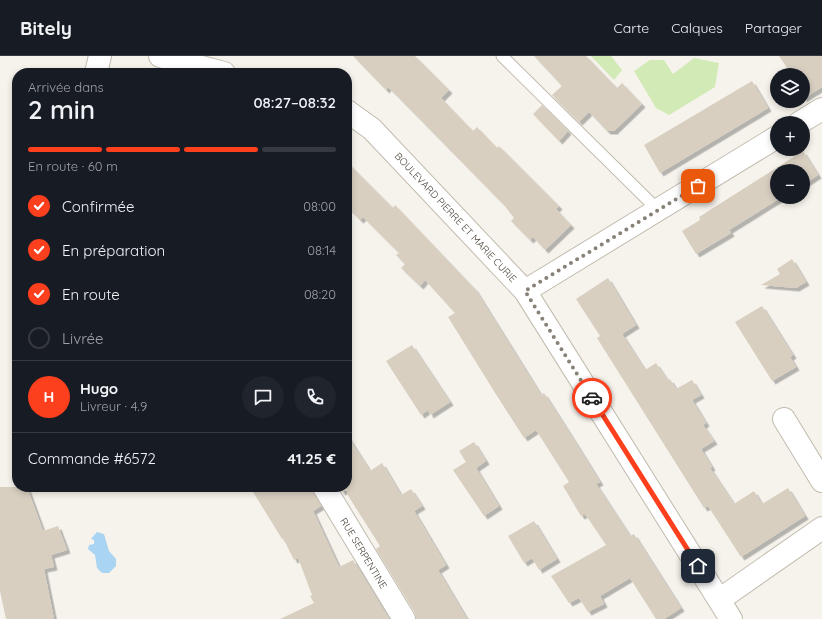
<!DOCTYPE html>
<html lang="fr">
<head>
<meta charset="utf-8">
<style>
	body { margin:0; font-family:Quicksand,sans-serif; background:#20242c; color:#f1f3f6; height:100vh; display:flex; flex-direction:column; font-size:15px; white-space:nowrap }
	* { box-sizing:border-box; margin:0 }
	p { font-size:13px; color:#9ea1a6 }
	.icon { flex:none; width:22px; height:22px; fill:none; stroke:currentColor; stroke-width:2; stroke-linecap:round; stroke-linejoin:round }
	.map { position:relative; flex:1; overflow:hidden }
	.panel { position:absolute; left:12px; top:12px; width:340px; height:424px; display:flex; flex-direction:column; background:#171b24; border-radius:16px; box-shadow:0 2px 6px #0003 }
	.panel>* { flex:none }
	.controls { position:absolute; left:770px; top:12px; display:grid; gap:8px }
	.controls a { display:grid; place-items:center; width:40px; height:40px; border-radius:50%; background:#171b24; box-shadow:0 2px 6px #0003; font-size:20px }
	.pin { position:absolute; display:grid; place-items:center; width:34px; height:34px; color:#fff; margin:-17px; border-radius:8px; box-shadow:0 2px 6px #0006 }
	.courier { position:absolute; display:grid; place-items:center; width:40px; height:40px; margin:-20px; border:3px solid #fc3f1d; border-radius:50%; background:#fff; color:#222; box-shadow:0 1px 5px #0007 }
	.overview em { font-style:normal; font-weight:600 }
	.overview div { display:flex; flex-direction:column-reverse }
	.overview { display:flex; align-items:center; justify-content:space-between; height:68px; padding:0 16px }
	h1 { font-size:26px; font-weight:600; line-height:30px }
	.bar { display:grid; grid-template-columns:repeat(4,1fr); gap:6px 4px; align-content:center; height:48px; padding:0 16px }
	.bar i { height:5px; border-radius:3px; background:#363941 }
	.bar .on { background:#fc3f1d }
	.bar p { grid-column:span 4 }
	.line { display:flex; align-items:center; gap:10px; padding:0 16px; border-top:1px solid #363941 }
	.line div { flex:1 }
	.round { display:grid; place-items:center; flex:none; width:42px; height:42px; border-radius:21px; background:#20242c }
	ol { padding:0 16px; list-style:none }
	li { display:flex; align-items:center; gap:12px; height:44px }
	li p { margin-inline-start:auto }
	li .icon { padding:4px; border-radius:50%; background:#fc3f1d; color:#fff; stroke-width:4 }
	li:last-child { color:#9ea1a6 }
	li i { width:22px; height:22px; border:2px solid #363941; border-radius:50% }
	header { display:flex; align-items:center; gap:24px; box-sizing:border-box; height:56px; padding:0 20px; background:#171b24; border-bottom:1px solid #363941 }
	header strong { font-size:19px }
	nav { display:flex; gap:22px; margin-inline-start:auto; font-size:14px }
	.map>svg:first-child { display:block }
	.green { fill:#d2eab5 }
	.water { fill:#a9d4f2 }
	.building { fill:#d8cfc1; filter:url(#shadow) }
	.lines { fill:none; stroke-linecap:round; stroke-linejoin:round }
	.service-casing { stroke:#c2bbae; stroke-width:13 }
	.minor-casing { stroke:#c2bbae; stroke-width:24 }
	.service { stroke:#fff; stroke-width:11 }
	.minor { stroke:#fff; stroke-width:22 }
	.done { stroke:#878178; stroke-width:4; stroke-dasharray:0 7.2 }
	.route { stroke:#fc3f1d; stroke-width:5 }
	.labels { text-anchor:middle; stroke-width:4; stroke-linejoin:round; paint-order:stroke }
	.street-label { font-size:10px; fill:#4b4439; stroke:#fff }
</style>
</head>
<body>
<header>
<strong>Bitely</strong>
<nav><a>Carte</a><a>Calques</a><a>Partager</a></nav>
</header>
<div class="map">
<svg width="822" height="563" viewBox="0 0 822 563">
	<defs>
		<filter id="shadow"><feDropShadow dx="3.5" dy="3.5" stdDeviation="0" flood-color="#0004"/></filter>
	</defs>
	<rect width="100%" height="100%" fill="#f6f3ec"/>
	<path class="green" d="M 591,0 L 611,0 L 622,14 L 614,24 Z
		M 694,2 L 719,7 L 715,31 L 669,59 L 656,52 L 634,15 L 650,4 L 664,4 L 673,18 Z"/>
	<path class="water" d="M 97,476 L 104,478 L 109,495 L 116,503 L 116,510 L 109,517 L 102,517 L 97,512 L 95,499 L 88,493 L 89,489 L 94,488 L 94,484 L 91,483 Z"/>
	<path class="building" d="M 353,0 L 415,0 L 449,34 L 441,42 L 473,75 L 477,71 L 497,92 L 499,90 L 559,150 L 556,153 L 571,169 L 545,194 L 533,181 L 530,184 L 511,165 L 514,162 L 504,149 L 388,31 L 386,34 Z
		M 534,0 L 586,0 L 617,32 L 622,27 L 642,48 L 614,75 L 607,75 L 589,56 L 579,66 L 552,39 L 562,30 Z
		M 779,0 L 822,0 L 822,31 L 803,43 L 803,19 L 792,19 Z
		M 752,25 L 768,52 L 660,117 L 644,89 Z
		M 542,49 L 568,75 L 559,85 L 533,58 Z
		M 803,95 L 818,119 L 803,129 L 803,115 L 777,115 L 777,141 L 782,141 L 729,174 L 731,177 L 696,198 L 682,175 L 700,164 L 699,161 Z
		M 347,106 L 393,152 L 395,149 L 475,233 L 541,339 L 544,337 L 572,381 L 600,426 L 596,428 L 630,480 L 634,478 L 681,552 L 664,563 L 656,563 L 630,522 L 600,540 L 604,548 L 588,556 L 579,542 L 569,547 L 551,520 L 606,489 L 585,458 L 581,460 L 563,430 L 569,426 L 536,374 L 524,382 L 492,332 L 448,261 L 455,257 L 425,224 L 420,230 L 401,212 L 405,208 L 396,199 L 399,197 L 363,161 L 360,164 L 347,151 Z
		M 792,203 L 806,226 L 796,232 L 761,229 L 780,218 L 777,213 Z
		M 608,222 L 636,269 L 622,278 L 645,314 L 656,307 L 668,325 L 670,323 L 676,333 L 692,324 L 701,339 L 692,344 L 706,367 L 703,369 L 714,385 L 701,393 L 712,411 L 710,412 L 734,448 L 754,435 L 762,448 L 788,432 L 805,460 L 741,501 L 708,450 L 704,452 L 597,282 L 600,280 L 576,243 Z
		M 762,250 L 793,299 L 790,301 L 796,311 L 772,325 L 735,266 Z
		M 412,289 L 450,346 L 430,359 L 428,354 L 421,359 L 386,305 Z
		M 347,379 L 370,415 L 382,407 L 401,439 L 411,433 L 422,450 L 414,455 L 446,509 L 438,514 L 467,563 L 416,563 L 415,557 L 376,493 L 380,490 L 347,438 L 347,433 L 342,436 L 339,431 L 347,431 Z
		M 474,386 L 486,405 L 476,412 L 499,450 L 484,460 L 453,414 L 466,406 L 459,395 Z
		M 0,431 L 27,431 L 43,475 L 58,470 L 67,494 L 51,499 L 54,511 L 44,513 L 54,563 L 6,563 L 0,535 Z
		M 250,431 L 312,431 L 321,450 L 313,455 L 339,511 L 353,504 L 389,563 L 280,563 L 314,547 L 310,540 L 312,539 L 298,502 L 294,504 L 283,482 L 282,483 Z
		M 534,465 L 557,503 L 539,514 L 532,502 L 524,507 L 508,480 Z"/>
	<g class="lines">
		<defs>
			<path id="service" d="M 502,0 L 658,154"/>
			<path id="minor" d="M 160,0 L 224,17
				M 96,17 L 100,0
				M 347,55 L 372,73 L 525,235 L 731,563
				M 799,67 L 822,53
				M 525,235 L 777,81
				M 784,363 L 822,425
				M 324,431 L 404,563
				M 719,544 L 822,472"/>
		</defs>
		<use href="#service" class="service-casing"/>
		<use href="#minor" class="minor-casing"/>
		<use href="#service" class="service"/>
		<use href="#minor" class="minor"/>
	</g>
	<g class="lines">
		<path class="done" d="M 592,342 L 525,235 L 698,130"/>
		<path class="route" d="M 592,342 L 698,510"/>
	</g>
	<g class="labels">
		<g class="street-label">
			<text transform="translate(456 161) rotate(47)" y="4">BOULEVARD PIERRE ET MARIE CURIE</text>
			<text transform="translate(364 497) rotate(59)" y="4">RUE SERPENTINE</text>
		</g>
	</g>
</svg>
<div class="controls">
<a><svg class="icon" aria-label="layers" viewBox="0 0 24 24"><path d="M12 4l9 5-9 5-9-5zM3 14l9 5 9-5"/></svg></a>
<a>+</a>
<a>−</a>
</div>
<div class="pin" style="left:698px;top:130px;background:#ea580c"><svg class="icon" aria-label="bag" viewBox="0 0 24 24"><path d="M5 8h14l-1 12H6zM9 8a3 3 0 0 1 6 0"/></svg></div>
<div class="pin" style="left:698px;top:510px;background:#1f2937"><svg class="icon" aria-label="home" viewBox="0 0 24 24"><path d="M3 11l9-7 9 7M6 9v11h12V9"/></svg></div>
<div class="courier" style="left:592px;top:342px"><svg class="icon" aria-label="car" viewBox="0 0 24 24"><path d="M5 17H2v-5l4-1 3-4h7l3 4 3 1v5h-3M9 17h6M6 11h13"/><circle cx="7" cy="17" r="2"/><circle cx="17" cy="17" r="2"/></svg></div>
<section class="panel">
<div class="overview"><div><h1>2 min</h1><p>Arrivée dans</p></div><em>08:27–08:32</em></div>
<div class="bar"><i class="on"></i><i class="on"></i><i class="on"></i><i></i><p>En route · 60 m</p></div>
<ol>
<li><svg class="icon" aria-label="check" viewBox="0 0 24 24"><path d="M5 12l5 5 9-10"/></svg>Confirmée<p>08:00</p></li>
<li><svg class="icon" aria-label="check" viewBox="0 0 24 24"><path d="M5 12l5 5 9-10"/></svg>En préparation<p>08:14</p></li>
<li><svg class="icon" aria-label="check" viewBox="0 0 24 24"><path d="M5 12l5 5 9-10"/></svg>En route<p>08:20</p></li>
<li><i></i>Livrée</li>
</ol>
<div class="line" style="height:72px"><b class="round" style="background:#fc3f1d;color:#fff">H</b><div><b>Hugo</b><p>Livreur · 4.9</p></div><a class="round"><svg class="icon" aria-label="chat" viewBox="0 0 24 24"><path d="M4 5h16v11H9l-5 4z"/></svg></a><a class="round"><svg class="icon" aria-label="phone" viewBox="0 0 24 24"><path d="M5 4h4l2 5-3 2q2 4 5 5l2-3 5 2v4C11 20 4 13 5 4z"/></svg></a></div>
<div class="line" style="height:52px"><div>Commande #6572</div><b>41.25 €</b></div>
</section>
</div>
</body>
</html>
